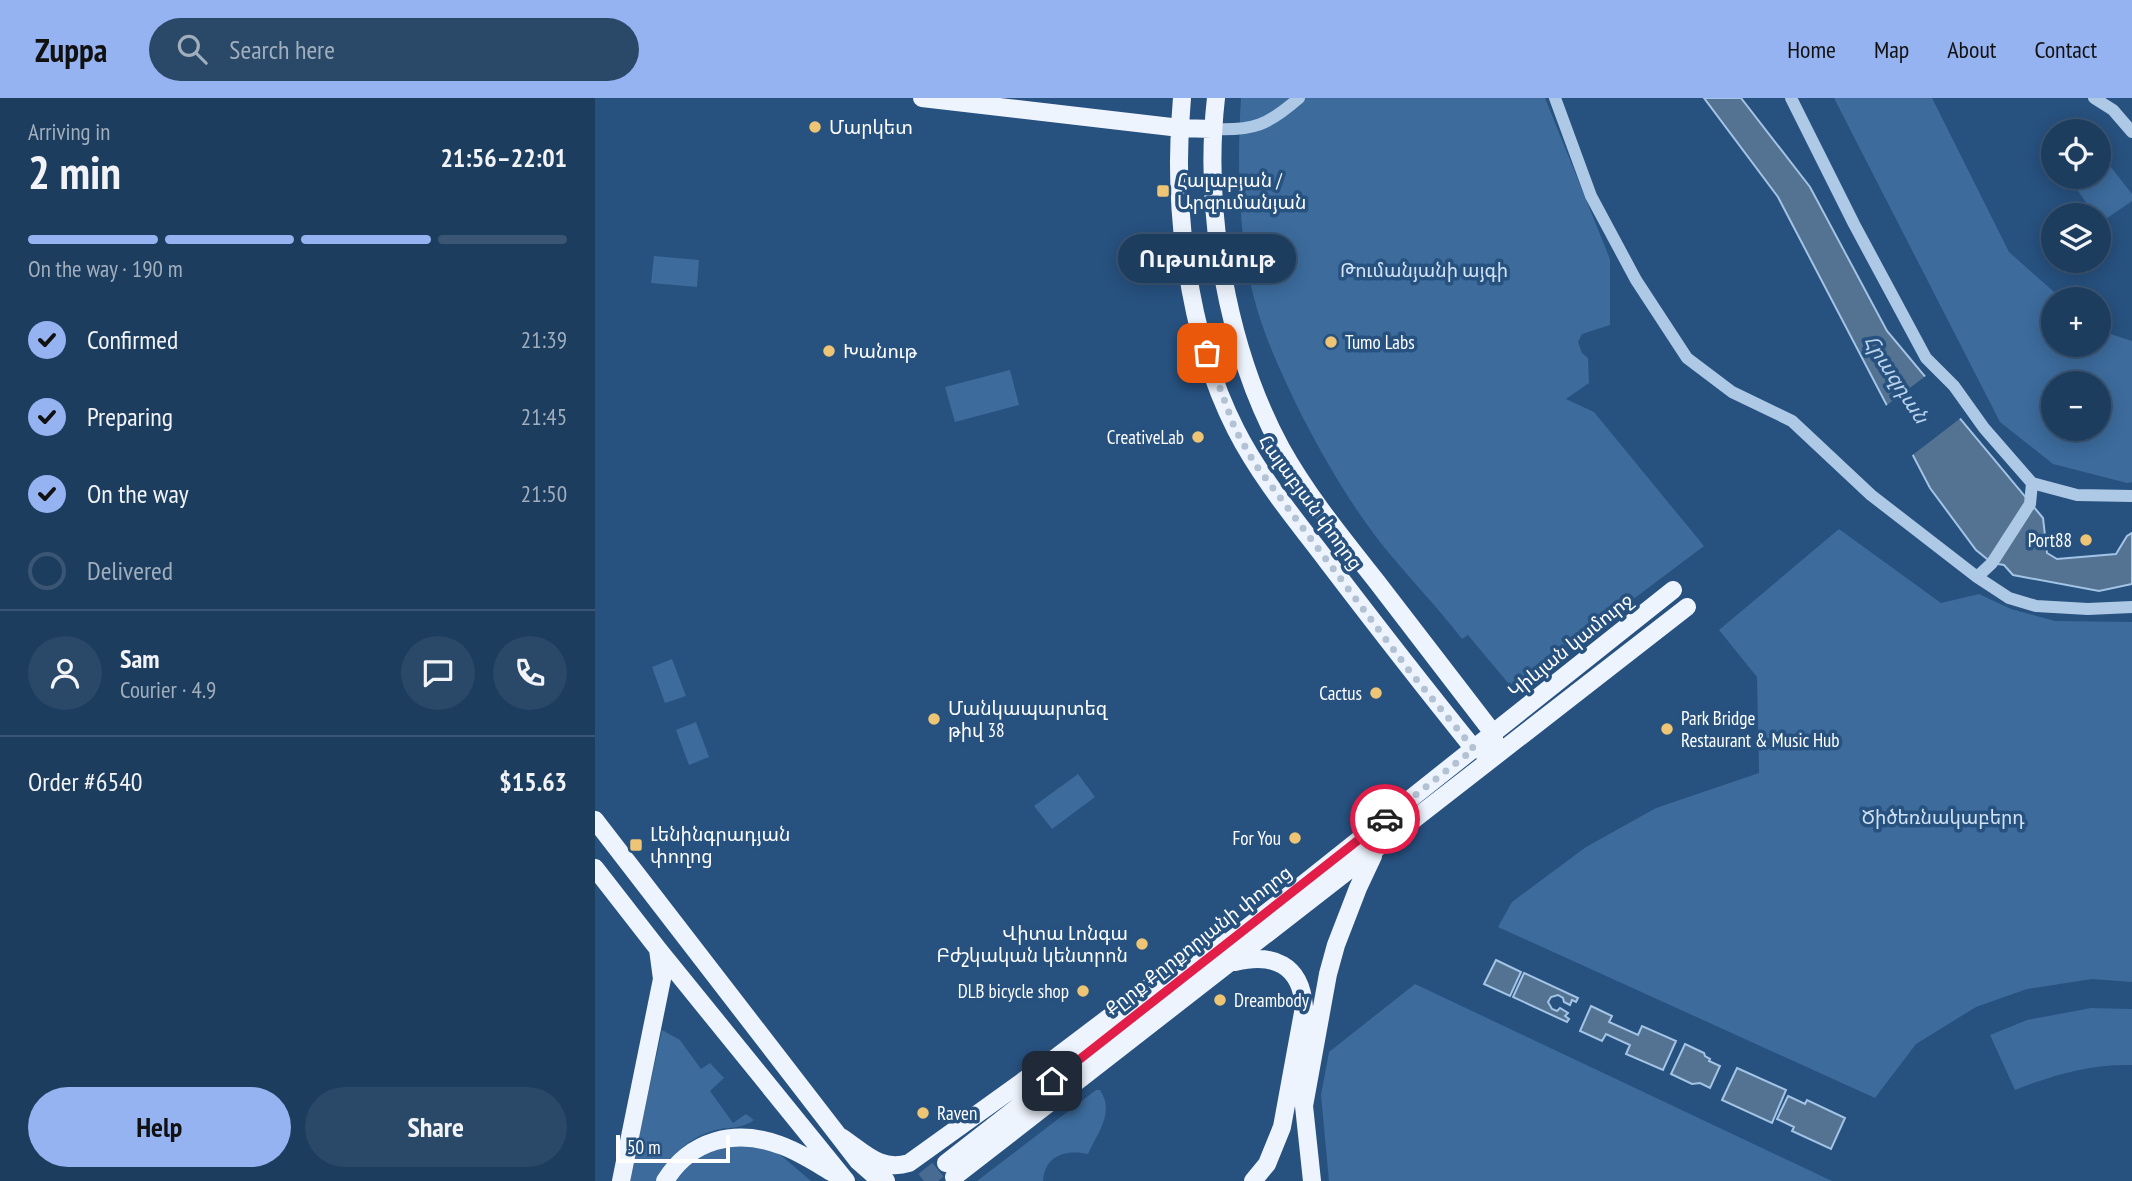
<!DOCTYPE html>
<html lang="en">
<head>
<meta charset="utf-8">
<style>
	body { margin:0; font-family:"PT Sans Narrow","Noto Sans Armenian",sans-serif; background:#2a4868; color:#f1f3f6; height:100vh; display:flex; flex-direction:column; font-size:26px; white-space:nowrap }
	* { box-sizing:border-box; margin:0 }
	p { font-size:23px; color:#a0aebd }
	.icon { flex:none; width:38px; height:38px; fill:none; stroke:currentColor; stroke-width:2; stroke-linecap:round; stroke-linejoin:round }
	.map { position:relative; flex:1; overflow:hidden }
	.drawer { display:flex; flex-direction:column; background:#1d3d5f; width:595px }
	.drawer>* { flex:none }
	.buttons { position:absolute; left:1446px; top:21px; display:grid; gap:14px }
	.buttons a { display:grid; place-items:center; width:70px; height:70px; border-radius:50%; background:#1d3d5f; box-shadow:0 4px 18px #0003,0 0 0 2px #3b5674; font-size:35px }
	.scale { position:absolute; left:21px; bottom:18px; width:114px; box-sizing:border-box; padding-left:7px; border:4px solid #fff; border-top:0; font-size:19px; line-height:24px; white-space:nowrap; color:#fff; -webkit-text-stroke:5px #27517f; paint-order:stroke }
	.pin { position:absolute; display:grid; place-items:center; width:60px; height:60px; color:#fff; margin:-30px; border-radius:14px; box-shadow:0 4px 10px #0006 }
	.courier { position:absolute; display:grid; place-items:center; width:70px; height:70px; margin:-35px; border:5px solid #e11d48; border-radius:50%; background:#fff; color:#222; box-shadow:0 2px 9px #0007 }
	.bubble { position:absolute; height:49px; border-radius:24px; background:#1d3d5f; box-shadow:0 4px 18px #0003,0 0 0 2px #3b5674; font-size:23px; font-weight:700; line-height:49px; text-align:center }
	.head em { font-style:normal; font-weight:700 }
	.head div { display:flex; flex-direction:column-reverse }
	.head { display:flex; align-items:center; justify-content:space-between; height:119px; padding:0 28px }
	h1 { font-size:46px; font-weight:700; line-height:52px }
	.bar { display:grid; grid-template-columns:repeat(4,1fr); gap:10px 7px; align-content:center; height:84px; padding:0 28px }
	.bar i { height:9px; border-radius:5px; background:#3b5674 }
	.bar .on { background:#95b2f1 }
	.bar p { grid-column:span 4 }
	.line { display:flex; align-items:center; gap:18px; padding:0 28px; border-top:2px solid #3b5674 }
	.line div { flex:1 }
	.round { display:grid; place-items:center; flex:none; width:74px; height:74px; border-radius:37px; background:#2a4868 }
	ol { padding:0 28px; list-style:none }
	li { display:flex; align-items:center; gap:21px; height:77px }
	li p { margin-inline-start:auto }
	li .icon { padding:7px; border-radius:50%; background:#95b2f1; color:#111; stroke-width:4 }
	li:last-child { color:#a0aebd }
	li i { width:38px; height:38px; border:4px solid #3b5674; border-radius:50% }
	.action { display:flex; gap:14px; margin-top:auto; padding:14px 28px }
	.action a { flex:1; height:80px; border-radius:42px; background:#95b2f1; color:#111; font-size:28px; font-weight:700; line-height:80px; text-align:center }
	.action a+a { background:#2a4868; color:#f1f3f6 }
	header { display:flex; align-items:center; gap:42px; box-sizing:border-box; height:98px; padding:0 35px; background:#95b2f1; color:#111 }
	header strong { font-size:33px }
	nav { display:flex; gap:38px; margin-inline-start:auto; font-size:24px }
	.search { width:490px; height:63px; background:#2a4868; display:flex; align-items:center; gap:18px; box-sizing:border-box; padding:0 24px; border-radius:38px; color:#a0aebd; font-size:26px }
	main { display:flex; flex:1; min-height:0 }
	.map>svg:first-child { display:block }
	.green { fill:#3c6b9c; fill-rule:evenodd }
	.water { fill:#547292; stroke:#a3c4e5; stroke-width:2 }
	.pier { fill:#27517f }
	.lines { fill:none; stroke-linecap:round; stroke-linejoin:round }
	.major-tunnel { stroke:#476b92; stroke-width:18; stroke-dasharray:18 9; stroke-linecap:butt }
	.minor { stroke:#aec9e5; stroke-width:12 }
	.major { stroke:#eef4fd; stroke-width:18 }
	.done { stroke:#b3c2d2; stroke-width:7; stroke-dasharray:0 12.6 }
	.route { stroke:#e11d48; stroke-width:9 }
	.poi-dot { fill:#edc574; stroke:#27517f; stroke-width:2.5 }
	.labels { text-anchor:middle; stroke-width:7; stroke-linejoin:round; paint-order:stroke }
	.poi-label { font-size:19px; fill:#fff; stroke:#27517f; text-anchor:start }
	.park-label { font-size:19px; fill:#d1e2f4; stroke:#27517f }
	.street-label { font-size:19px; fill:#fff; stroke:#27517f }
	.water-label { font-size:21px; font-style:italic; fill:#b9d3ed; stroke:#27517f }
</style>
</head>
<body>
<header>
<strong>Zuppa</strong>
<div class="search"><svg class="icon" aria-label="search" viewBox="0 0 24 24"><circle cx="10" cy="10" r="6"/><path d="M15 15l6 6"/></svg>Search here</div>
<nav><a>Home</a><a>Map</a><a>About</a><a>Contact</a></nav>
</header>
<main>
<section class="drawer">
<div class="head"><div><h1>2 min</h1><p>Arriving in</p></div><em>21:56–22:01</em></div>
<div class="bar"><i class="on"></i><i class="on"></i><i class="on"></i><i></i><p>On the way · 190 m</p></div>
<ol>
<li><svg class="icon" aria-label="check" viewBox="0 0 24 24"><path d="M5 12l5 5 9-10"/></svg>Confirmed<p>21:39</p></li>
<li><svg class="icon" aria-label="check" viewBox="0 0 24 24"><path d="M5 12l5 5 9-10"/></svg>Preparing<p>21:45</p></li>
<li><svg class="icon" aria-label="check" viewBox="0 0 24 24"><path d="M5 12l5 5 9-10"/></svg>On the way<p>21:50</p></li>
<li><i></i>Delivered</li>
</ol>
<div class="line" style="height:126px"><a class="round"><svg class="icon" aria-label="person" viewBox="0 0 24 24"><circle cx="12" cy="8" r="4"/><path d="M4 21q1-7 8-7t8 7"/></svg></a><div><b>Sam</b><p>Courier · 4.9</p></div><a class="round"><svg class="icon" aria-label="chat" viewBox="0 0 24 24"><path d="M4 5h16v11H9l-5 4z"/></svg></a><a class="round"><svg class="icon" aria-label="phone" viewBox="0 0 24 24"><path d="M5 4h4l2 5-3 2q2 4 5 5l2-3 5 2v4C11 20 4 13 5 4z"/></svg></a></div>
<div class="line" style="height:91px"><div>Order #6540</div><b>$15.63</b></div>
<div class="action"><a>Help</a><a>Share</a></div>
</section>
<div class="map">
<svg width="1537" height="1083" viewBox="0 0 1537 1083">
	<rect width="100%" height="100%" fill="#27517f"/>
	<path class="green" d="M 646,0 L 950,0 L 1015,161 L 1015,227 L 987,236 L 983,244 L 987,255 L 993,260 L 994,285 L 971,301 L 999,314 L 1109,448 L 920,590 L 913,585 L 873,537 L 867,541 C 841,507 811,477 785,444 C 754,404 730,362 707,318 C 688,279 670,242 659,200 C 643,136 642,66 646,0 Z
		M 1239,0 L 1337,0 L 1414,154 L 1467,201 L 1458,201 L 1458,247 L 1503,247 L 1503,232 L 1537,243 L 1537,384 L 1532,385 L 1458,366 L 1405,324 ZM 1458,285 L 1503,285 L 1503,331 L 1458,331 Z
		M 1503,68 L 1509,75 L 1516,69 L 1537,96 L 1537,103 L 1505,125 L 1503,117 L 1500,117 L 1473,79 L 1503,79 Z
		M 59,158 L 104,162 L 102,189 L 56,185 Z
		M 415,272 L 424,307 L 360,324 L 350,289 Z
		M 1244,431 L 1346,505 L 1384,496 L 1416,511 L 1460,523 L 1537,524 L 1537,884 L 1497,881 L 1432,891 L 1381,909 L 1321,946 L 1280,1000 L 903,829 L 917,804 L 991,749 L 1061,710 L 1164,675 L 1162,579 L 1124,532 Z
		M 77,561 L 91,598 L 70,605 L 57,569 Z
		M 101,624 L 114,659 L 94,667 L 81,632 Z
		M 483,676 L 500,699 L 457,731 L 439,708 Z
		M 820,886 L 1237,1083 L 734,1083 L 726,997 L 734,954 Z
		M 1496,910 L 1537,911 L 1537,967 C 1495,966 1458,977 1420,992 L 1395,937 L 1432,922 Z
		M 67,932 L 85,942 L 106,971 L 115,965 L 129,980 L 115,993 L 138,1025 L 151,1016 L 159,1022 C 145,1032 133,1028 117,1033 C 92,1041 73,1060 61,1083 L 34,1083 Z
		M 501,992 L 505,992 C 520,1014 503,1034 493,1056 C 471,1051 450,1057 448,1083 L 382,1083 Z
		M 154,1045 L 181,1053 L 216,1083 L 79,1083 C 104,1053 117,1052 154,1045 Z"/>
	<path class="water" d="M 1109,0 L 1146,0 L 1215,89 L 1292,233 L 1448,420 L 1452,455 L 1462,461 L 1521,456 L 1532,438 L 1537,435 L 1537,486 L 1504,493 L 1418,477 L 1409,467 L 1397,465 L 1381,452 L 1335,390 L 1183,99 Z
		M 901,862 L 926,874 L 915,898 L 889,886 Z
		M 929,875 L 983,900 L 981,904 L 977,902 L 975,907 L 969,904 L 968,900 L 963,897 L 956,899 L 953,904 L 957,911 L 962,913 L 965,910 L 973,915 L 970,918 L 974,921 L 972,924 L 918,899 Z
		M 996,908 L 1017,918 L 1014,924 L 1043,937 L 1047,928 L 1081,943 L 1068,972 L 1031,956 L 1035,947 L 1011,936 L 1007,943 L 985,933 Z
		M 1090,946 L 1109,955 L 1110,958 L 1115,961 L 1114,963 L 1125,968 L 1115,990 L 1105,985 L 1097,986 L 1076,976 Z
		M 1142,970 L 1191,992 L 1177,1025 L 1127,1002 Z
		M 1193,998 L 1210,1006 L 1212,1002 L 1250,1020 L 1236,1051 L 1197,1033 L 1199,1029 L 1182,1021 Z"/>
	<path class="pier" d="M 1332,277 L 1367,319 L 1315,359 L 1288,310 Z"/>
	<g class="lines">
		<path class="major-tunnel" d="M 329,1083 L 351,1065"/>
		<path class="minor" d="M 960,0 L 996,98 L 1041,182 L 1092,260 L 1137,294 L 1197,323 L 1276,397 L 1382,479 L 1414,500 L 1441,508 L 1493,511 L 1537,509
			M 1196,0 L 1259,126 L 1331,260 L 1359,288 L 1389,330 L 1437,385
			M 1499,0 L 1518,12 L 1537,34
			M 617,31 C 659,33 673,27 704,0
			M 1437,385 L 1482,397 L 1537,398
			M 1382,479 L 1397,465 L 1435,406 L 1437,385"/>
		<path class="major" d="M 327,0 L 585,30 L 617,31
			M 587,0 C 577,106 592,236 641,332 C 665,379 700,421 732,463 C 780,526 829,589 879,651 L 890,653
			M 621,0 C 608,112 632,251 686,350 C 712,397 748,441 782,484 C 821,534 859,585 898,635 L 900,646
			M 0,722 L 263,1063 L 280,1078 L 291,1083
			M 0,770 L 63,851 L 251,1083
			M 640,864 C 678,855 706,866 709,909 L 687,1029 L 672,1066 L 658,1083
			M 246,1039 C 269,1054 285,1074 314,1065 L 463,958 L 599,855 L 623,841
			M 351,1065 L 702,791 L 1078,492
			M 359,1079 L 1092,509
			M 26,1083 L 67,881 L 63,851
			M 70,1083 C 95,1042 140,1030 185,1047 C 203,1053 221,1065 238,1075
			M 717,1083 L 709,1008 L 733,876 L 741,847 L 763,790 L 778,758"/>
	</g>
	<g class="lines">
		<path class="done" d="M 612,255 L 640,331 L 660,366 L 816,575 L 879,651 L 790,721"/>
		<path class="route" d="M 457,983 L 790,721"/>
	</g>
	<g class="poi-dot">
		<circle cx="220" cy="29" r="7"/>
		<rect x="561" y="86" width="14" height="14" rx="3.5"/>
		<circle cx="736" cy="244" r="7"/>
		<circle cx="234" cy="253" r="7"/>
		<circle cx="603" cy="339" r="7"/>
		<circle cx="1491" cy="442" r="7"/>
		<circle cx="781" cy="595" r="7"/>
		<circle cx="339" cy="621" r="7"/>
		<circle cx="1072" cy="631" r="7"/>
		<circle cx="700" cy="740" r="7"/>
		<rect x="34" y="740" width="14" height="14" rx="3.5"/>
		<circle cx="547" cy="846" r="7"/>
		<circle cx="488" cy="893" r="7"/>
		<circle cx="625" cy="902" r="7"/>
		<circle cx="328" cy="1015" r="7"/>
	</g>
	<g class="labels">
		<g class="poi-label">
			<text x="234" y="36">Մարկետ</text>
			<text x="582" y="89">Հալաբյան /<tspan x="582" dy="22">Արզումանյան</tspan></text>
			<text x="750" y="251">Tumo Labs</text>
			<text x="248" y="260">Խանութ</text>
			<text x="589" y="346" text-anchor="end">CreativeLab</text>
			<text x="1477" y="449" text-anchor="end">Port88</text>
			<text x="767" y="602" text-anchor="end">Cactus</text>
			<text x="353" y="617">Մանկապարտեզ<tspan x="353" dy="22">թիվ 38</tspan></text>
			<text x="1086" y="627">Park Bridge<tspan x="1086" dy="22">Restaurant &amp; Music Hub</tspan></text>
			<text x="55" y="743">Լենինգրադյան<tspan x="55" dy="22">փողոց</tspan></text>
			<text x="686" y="747" text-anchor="end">For You</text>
			<text x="533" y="842" text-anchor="end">Վիտա Լոնգա<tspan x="533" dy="22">Բժշկական կենտրոն</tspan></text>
			<text x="474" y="900" text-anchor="end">DLB bicycle shop</text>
			<text x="639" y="909">Dreambody</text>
			<text x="342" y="1022">Raven</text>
		</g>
		<g class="park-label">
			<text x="829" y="179">Թումանյանի այգի</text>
			<text x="1348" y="726">Ծիծեռնակաբերդ</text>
		</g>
		<g class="street-label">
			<text transform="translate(716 404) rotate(54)" y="7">Հալաբյան փողոց</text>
			<text transform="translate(975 547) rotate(-39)" y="7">Կիևյան կամուրջ</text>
			<text transform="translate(603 842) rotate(-38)" y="7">Քըրք Քըրքորյանի փողոց</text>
		</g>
		<g class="water-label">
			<text transform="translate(1301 281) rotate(57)" y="7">Հրազդան</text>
		</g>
	</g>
</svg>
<div class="buttons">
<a><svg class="icon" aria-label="locate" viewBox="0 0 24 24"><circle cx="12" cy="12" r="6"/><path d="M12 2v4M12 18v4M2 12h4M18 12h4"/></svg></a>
<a><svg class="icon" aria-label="layers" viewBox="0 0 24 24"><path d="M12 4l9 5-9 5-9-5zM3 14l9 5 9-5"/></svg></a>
<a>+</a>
<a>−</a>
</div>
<div class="scale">50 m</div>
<div class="pin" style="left:612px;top:255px;background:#ea580c"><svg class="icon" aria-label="bag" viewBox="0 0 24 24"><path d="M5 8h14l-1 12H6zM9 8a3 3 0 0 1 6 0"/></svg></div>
<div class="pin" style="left:457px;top:983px;background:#1f2937"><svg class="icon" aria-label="home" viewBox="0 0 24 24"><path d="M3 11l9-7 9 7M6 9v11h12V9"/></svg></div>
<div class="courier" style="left:790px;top:721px"><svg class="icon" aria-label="car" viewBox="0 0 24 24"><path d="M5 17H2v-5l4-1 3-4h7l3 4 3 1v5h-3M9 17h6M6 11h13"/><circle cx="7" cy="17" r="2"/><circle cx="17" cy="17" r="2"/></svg></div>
<div class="bubble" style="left:523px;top:136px;width:178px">Ութսունութ</div>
</div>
</main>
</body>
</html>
